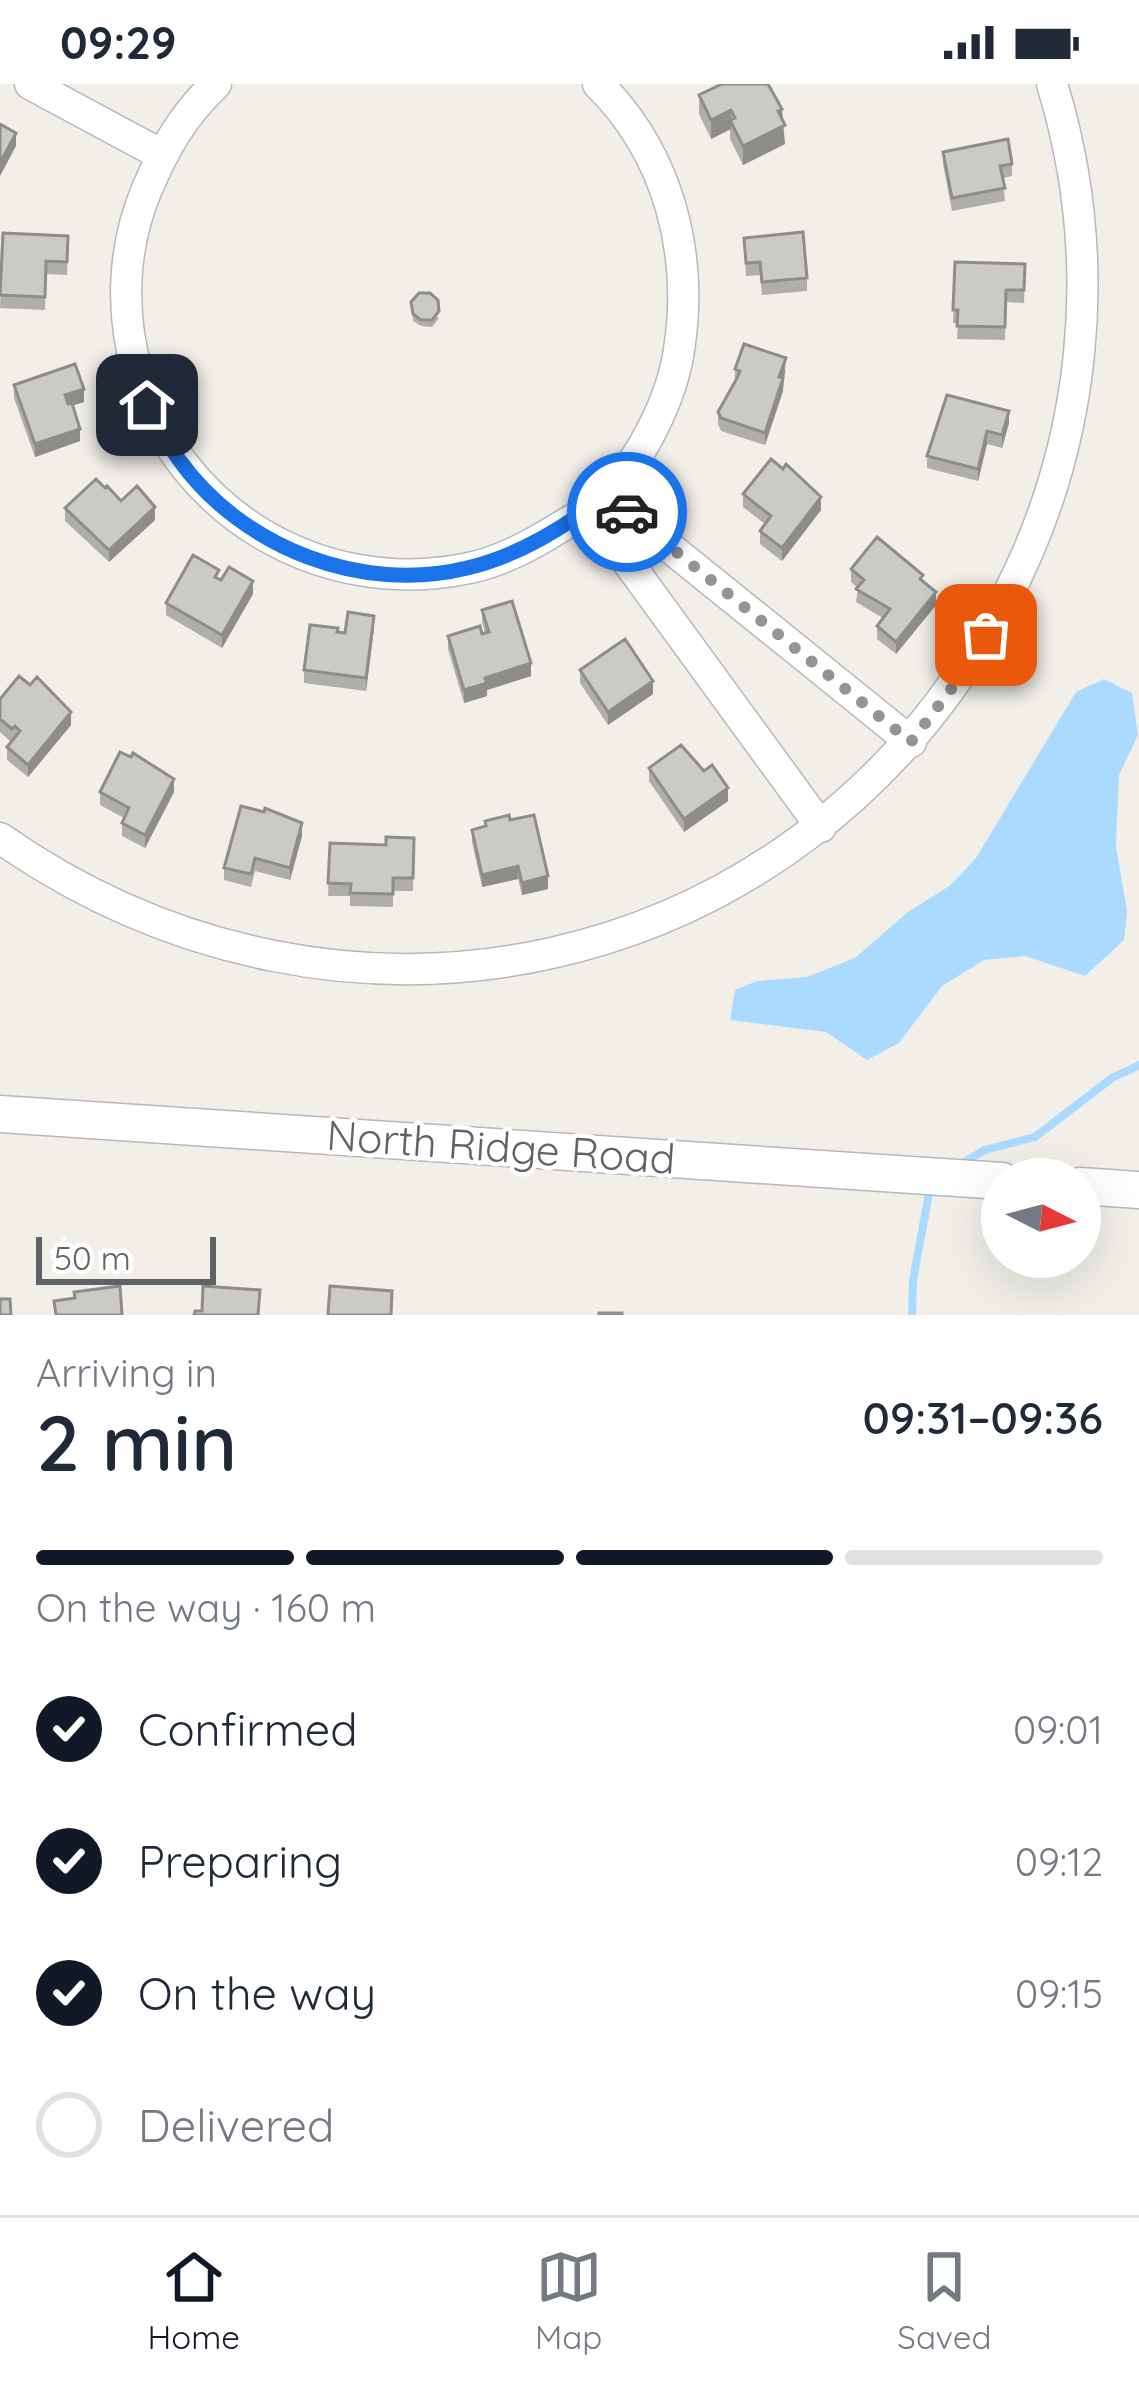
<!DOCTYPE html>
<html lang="en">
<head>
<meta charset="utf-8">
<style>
	body { margin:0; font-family:Quicksand,sans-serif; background:#f2f2f3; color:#1f2937; height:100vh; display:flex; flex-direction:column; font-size:45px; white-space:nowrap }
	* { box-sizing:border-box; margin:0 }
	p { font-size:39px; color:#747a83 }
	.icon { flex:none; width:66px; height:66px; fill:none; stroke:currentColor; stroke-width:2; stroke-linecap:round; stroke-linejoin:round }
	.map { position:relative; height:1231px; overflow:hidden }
	.side { display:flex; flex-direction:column; background:#fff; flex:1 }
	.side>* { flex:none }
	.needle { width:78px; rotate:96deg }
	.buttons { position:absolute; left:981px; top:1074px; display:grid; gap:24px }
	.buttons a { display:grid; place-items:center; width:120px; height:120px; border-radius:50%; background:#fff; box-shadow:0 12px 48px #0002; font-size:60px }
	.scale { position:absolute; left:36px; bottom:30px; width:180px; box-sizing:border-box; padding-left:12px; border:6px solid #5f6368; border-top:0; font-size:33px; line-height:42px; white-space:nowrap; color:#5f6368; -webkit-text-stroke:9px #fff; paint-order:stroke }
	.pin { position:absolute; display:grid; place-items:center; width:102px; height:102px; color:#fff; margin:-51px; border-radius:24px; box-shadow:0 6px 18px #0006 }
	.courier { position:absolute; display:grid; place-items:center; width:120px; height:120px; margin:-60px; border:9px solid #1a73e8; border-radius:50%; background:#fff; color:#222; box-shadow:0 3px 15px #0007 }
	.overview em { font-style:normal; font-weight:600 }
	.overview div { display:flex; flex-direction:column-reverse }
	.overview { display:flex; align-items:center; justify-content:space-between; height:204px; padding:0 36px }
	h1 { font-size:78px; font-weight:600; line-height:90px }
	.bar { display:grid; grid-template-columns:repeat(4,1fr); gap:18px 12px; align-content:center; height:144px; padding:0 36px }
	.bar i { height:15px; border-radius:9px; background:#e0e1e3 }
	.bar .on { background:#111827 }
	.bar p { grid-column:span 4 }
	ol { padding:0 36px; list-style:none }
	li { display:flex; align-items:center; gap:36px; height:132px }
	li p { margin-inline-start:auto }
	li .icon { padding:12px; border-radius:50%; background:#111827; color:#fff; stroke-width:4 }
	li:last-child { color:#747a83 }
	li i { width:66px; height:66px; border:6px solid #e0e1e3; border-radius:50% }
	.status { display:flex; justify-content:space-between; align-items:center; height:84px; padding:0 60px; background:#fff; direction:ltr }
	.status svg { height:33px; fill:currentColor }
	.dock { display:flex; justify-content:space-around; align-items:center; height:168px; border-top:3px solid #e0e1e3; background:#fff; font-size:33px; color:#747a83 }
	.dock a { display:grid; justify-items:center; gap:6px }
	.dock .on { color:#111827 }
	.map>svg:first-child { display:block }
	.water { fill:#aadaff }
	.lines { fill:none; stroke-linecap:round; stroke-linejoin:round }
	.stream { stroke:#aadaff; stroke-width:8 }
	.minor-casing { stroke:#b5b8bc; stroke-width:33 }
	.tertiary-casing { stroke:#b5b8bc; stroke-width:39 }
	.minor { stroke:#fff; stroke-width:30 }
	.tertiary { stroke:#fff; stroke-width:36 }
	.wall { fill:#afaea9 }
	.shaded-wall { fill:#8f8d8a }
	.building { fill:#cccac5; stroke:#8f8d8a; stroke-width:3 }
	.done { stroke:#929495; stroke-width:12; stroke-dasharray:0 21.6 }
	.route { stroke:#1a73e8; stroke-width:15 }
	.labels { text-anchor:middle; stroke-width:9; stroke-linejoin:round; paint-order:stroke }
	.street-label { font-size:42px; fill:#5f6368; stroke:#fff }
</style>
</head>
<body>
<div class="status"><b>09:29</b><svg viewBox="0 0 49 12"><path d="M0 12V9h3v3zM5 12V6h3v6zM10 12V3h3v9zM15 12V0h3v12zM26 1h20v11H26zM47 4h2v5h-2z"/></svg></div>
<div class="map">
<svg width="1139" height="1231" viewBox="0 0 1139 1231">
	<rect width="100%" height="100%" fill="#f1efe8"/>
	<path class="water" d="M 1104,595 L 1132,609 L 1138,651 L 1119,691 L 1116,762 L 1127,827 L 1124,856 L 1085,892 L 1025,872 L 984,876 L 942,902 L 899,959 L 867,976 L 826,948 L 730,936 L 735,906 L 757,897 L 807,893 L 855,874 L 908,828 L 951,801 L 976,774 L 1076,608 Z"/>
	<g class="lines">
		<path class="stream" d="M 959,1081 L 985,1066 L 1035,1053 L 1112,994 L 1139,981
			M 912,1231 L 913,1196 L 930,1104"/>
		<defs>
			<path id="minor" d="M 30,0 L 162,71
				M 216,0 C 183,31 165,63 147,105 C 122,164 120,229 138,291 C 179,430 322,513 464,485 C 499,479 532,461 562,442 C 577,433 595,424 607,411 C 641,375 672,315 679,266 C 694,170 669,70 598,0
				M 606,412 L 911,658
				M 589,425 L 821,743
				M 0,754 C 343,994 797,896 999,527 C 1088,365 1106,176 1052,0"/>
			<path id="tertiary" d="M 0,1030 L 1002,1097
				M 1080,1102 L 1139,1106"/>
		</defs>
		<use href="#minor" class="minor-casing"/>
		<use href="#tertiary" class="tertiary-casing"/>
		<use href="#minor" class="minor"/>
		<use href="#tertiary" class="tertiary"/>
	</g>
	<path class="wall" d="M 699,11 L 782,36 L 785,60 L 743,81 L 730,55 L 730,45 L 711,55 L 699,30 Z
		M 943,68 L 1012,80 L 1012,92 L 1003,94 L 1005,117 L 952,127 L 943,80 Z
		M 3,149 L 68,152 L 67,191 L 46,190 L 45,226 L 0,224 Z
		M 744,154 L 807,194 L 807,207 L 762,211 L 760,191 L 746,192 Z
		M 955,178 L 1025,180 L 1024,219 L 1006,218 L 1005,256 L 957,255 L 958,239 L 953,239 Z
		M 411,218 L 439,234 L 432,243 L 421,242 L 413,237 Z
		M 735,285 L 786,287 L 783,295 L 783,307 L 765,361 L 721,347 L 718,340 L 718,328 L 735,297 Z
		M 14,301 L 84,318 L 73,321 L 80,357 L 35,373 L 14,314 Z
		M 1009,339 L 1002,364 L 987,360 L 978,397 L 927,384 L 927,372 Z
		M 105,404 L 121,417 L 155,436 L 109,478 L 65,437 L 65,424 Z
		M 743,410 L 821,426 L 782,477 L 760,460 L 760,447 L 765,440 L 743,423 Z
		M 851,485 L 923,498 L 936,521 L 896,570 L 877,555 L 877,542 L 883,534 L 856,518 L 858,504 L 851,498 Z
		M 219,495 L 253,510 L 222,564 L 166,531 L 166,519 Z
		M 482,526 L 531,592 L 487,606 L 487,612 L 464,619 L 448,565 L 448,552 L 485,549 L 482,538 Z
		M 374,544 L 366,607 L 304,599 L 304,586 L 338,548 L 345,549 Z
		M 580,586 L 653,610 L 608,641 L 580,599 Z
		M 0,615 L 71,641 L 28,693 L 7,676 L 7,663 L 11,658 L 0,648 Z
		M 649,684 L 728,717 L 684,748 L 649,697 Z
		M 100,708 L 174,708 L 145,764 L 122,752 L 122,739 L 124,734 L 100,721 Z
		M 510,736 L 548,805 L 522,811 L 518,795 L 482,803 L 472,758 L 472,746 L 485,742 L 485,737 Z
		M 302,752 L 290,796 L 255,787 L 251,803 L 224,796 L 224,784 Z
		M 414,754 L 413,807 L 393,807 L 393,823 L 350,822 L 350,812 L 328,812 L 330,759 L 386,761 Z"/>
	<path class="shaded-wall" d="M 782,25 L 785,60 L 743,81 L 743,62 Z
		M 731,26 L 731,45 L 711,55 L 711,36 Z
		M 16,49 L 16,62 L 0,92 L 0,79 Z
		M 786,274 L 783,307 L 765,361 L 765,349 Z
		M 84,305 L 84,318 L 65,324 L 65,311 Z
		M 1009,327 L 1009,339 L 1002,364 L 1002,351 Z
		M 80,345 L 80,357 L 35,373 L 35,360 Z
		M 987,347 L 987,360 L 978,397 L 978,385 Z
		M 821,413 L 821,426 L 782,477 L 782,464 Z
		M 155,423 L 155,436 L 109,478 L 109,466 Z
		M 253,497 L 253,510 L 222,564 L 222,551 Z
		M 936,508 L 936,521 L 896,570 L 896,558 Z
		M 374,532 L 374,544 L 366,607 L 366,594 Z
		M 531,579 L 531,592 L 487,606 L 487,612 L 464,619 L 464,606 L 485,594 Z
		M 653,597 L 653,610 L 608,641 L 608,628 Z
		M 71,628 L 71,641 L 28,693 L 28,681 Z
		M 174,695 L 174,708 L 145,764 L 145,751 Z
		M 728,704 L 728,717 L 684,748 L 684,735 Z
		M 302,739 L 302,752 L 290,796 L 290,784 Z
		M 518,782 L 518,795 L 482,803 L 482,791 Z
		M 548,792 L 548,805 L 522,811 L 522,799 Z"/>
	<path class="building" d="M 722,0 L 768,0 L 782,25 L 778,27 L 785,41 L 743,62 L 730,36 L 735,34 L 731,26 L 711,36 L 699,11 Z
		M 0,40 L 16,49 L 0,79 Z
		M 1008,55 L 1012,80 L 1000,82 L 1005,104 L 952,114 L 943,68 Z
		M 803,148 L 807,194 L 762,198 L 760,178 L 746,179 L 744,154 Z
		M 3,149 L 68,152 L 67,178 L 46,177 L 45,213 L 0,211 Z
		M 955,178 L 1025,180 L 1024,206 L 1006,206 L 1005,243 L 957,242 L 958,226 L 953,226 Z
		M 419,209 L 430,209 L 438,216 L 439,227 L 432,236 L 421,236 L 413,230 L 411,218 Z
		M 744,260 L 786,274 L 779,293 L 783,294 L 765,349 L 721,334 L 718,328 L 737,294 L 740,287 L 735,285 Z
		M 75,280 L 84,305 L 65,311 L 68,320 L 72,319 L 80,345 L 35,360 L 14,301 Z
		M 947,311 L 1009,327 L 1002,351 L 987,347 L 978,385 L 927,372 Z
		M 771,375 L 783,385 L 786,380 L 821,413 L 782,464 L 760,447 L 771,432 L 743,410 Z
		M 96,395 L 105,404 L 107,402 L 121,417 L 137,402 L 155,423 L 109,466 L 65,424 Z
		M 877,453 L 923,491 L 920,495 L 936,508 L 896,558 L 877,542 L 890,525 L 856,505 L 864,496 L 851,485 Z
		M 193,471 L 219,486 L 215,493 L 221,496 L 229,483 L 253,497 L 222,551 L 166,519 Z
		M 512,517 L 531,579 L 485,594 L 487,599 L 464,606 L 448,552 L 480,542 L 482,550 L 489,548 L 482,526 Z
		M 348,528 L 374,532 L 366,594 L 304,586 L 310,541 L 338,544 L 337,548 L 345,549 Z
		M 625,555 L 653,597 L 608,628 L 580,586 Z
		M 19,592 L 30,601 L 37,593 L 71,628 L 28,681 L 7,663 L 20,647 L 15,642 L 12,645 L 0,635 L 0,615 Z
		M 681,661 L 704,687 L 712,681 L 728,704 L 684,735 L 649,684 Z
		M 120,668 L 131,673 L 133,669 L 174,695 L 145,751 L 122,739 L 129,724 L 100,708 Z
		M 241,722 L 264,728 L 265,724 L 302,739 L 290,784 L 255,774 L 251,790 L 224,784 Z
		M 509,731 L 510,736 L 534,731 L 548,792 L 522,799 L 518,782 L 482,791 L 472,746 L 486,742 L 485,737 Z
		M 386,753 L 414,754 L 413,794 L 393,794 L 393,810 L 350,809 L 351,800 L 328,799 L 330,759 L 386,761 Z
		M 120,1202 L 122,1231 L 56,1231 L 54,1217 L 75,1214 L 74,1208 Z
		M 203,1202 L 260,1206 L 258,1231 L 194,1231 L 195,1227 L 202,1227 Z
		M 330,1202 L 392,1207 L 391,1231 L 328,1231 Z
		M 0,1215 L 10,1215 L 11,1231 L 0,1231 Z
		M 599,1229 L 622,1229 L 622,1231 L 599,1231 Z"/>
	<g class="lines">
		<path class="done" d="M 627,428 L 911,658 L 970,580 L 986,551"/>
		<path class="route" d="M 147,321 C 158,339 167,360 180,377 C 243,464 362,510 467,484 C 519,472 564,443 606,412 L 627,428"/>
	</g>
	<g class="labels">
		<g class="street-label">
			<text transform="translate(501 1063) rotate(4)" y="15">North Ridge Road</text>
		</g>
	</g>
</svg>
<div class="buttons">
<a><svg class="needle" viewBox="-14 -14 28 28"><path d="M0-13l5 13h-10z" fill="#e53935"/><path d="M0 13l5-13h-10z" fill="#747a83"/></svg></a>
</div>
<div class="scale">50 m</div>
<div class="pin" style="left:986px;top:551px;background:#ea580c"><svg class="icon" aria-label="bag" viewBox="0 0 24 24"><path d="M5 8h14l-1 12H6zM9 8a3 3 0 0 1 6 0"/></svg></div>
<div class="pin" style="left:147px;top:321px;background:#1f2937"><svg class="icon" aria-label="home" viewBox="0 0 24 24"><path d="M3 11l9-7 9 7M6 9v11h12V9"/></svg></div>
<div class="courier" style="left:627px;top:428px"><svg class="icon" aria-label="car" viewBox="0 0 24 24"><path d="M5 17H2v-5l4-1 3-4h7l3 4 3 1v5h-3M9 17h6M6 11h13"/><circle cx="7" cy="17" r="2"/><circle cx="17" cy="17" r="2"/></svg></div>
</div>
<section class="side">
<div class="overview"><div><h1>2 min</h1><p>Arriving in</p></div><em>09:31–09:36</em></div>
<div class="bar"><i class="on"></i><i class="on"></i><i class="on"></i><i></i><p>On the way · 160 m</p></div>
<ol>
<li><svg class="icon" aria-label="check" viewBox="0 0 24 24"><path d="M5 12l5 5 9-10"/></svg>Confirmed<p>09:01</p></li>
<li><svg class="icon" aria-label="check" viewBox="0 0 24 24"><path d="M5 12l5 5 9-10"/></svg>Preparing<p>09:12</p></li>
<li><svg class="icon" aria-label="check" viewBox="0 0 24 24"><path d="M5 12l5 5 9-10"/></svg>On the way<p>09:15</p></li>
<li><i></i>Delivered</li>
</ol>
</section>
<nav class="dock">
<a class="on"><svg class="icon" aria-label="home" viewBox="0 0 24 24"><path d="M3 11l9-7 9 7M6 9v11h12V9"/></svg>Home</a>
<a><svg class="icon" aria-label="map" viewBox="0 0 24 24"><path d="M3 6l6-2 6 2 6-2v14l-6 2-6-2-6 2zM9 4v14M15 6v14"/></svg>Map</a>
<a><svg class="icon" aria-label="saved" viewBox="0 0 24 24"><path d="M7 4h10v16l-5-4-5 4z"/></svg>Saved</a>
</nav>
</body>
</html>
